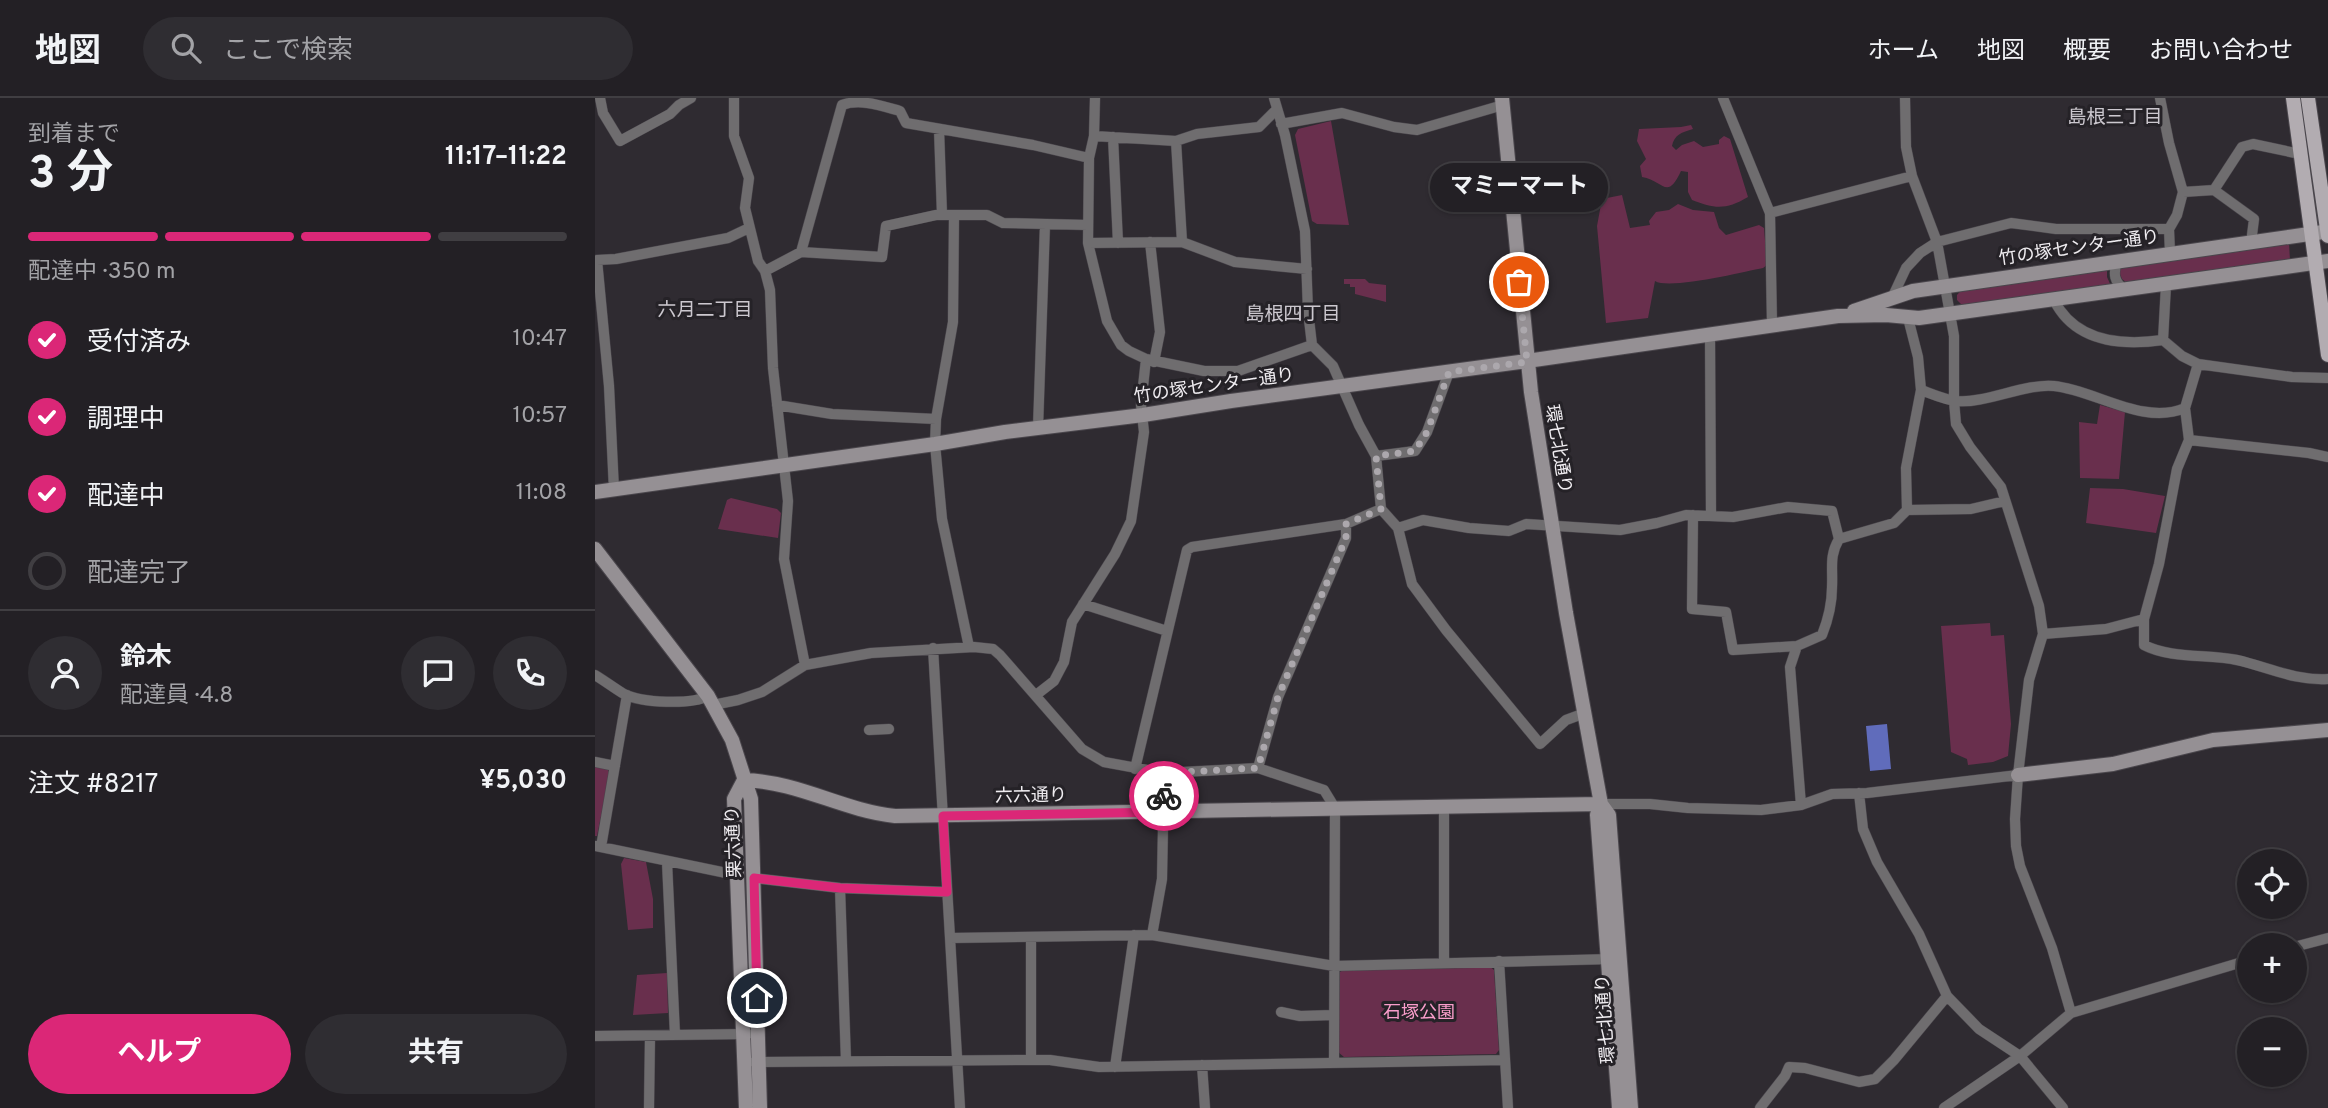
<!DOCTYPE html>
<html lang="ja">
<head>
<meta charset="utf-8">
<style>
	body { margin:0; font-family:Overpass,"Noto Sans JP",sans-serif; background:#2f2d32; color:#f1f3f6; height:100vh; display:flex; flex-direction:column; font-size:26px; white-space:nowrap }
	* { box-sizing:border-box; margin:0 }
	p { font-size:23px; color:#a3a3a7 }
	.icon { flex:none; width:38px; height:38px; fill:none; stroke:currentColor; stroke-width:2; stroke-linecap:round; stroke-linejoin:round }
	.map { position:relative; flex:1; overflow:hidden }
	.sheet { display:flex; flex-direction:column; background:#232025; width:595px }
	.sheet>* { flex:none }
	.controls { position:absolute; left:1642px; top:751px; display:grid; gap:14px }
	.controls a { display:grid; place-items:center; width:70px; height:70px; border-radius:50%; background:#232025; box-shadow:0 2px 5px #0004,0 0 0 2px #403e42; font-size:35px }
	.pin { position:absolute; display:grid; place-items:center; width:60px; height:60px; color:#fff; margin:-30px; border:4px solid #fff; border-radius:50%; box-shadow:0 2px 7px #0007 }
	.courier { position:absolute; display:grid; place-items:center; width:70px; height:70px; margin:-35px; border:5px solid #db2777; border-radius:50%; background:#fff; color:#222; box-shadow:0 2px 9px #0007 }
	.bubble { position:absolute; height:49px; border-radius:24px; background:#232025; box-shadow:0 2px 5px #0004,0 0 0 2px #403e42; font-size:23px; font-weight:700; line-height:49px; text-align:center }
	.overview em { font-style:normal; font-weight:700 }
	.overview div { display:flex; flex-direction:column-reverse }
	.overview { display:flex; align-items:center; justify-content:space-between; height:119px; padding:0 28px }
	h1 { font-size:46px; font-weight:700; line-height:52px }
	.bar { display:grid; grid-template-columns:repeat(4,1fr); gap:10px 7px; align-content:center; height:84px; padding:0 28px }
	.bar i { height:9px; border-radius:5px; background:#403e42 }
	.bar .active { background:#db2777 }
	.bar p { grid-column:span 4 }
	.line { display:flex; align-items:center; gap:18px; padding:0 28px; border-top:2px solid #403e42 }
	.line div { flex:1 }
	.round { display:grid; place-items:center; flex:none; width:74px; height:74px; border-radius:37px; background:#2f2d32 }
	ol { padding:0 28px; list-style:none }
	li { display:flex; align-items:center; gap:21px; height:77px }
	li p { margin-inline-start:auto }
	li .icon { padding:7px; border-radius:50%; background:#db2777; color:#fff; stroke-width:4 }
	li:last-child { color:#a3a3a7 }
	li i { width:38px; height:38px; border:4px solid #403e42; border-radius:50% }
	.action { display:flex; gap:14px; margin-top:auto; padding:14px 28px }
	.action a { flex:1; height:80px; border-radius:42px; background:#db2777; color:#fff; font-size:28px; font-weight:700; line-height:80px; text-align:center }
	.action a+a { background:#2f2d32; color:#f1f3f6 }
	header { display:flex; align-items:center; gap:42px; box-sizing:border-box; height:98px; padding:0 35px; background:#232025; border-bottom:2px solid #403e42 }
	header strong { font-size:33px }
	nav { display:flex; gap:38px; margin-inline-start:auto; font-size:24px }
	.search { width:490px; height:63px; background:#2f2d32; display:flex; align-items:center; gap:18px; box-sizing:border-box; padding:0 24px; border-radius:38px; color:#a3a3a7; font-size:26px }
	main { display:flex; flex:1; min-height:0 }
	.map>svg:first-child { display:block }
	.green { fill:#692f4d }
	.water { fill:#606cbb }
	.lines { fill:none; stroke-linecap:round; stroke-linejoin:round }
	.street-casing { stroke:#4a464c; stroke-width:11 }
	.secondary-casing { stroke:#4a464c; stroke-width:16 }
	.primary-casing { stroke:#4a464c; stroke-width:16 }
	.street { stroke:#6f6d6f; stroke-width:10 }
	.secondary { stroke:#959094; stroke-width:14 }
	.primary { stroke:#b2acb1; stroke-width:14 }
	.done { stroke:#aca8ad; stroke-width:7; stroke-dasharray:0 12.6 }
	.route { stroke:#db2777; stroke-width:9 }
	.labels { text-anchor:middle; stroke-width:6; stroke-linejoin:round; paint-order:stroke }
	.street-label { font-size:18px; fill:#efecf0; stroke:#252227 }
	.park-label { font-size:18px; fill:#f99dca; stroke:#252227 }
	.neighbourhood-label { font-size:19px; fill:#ccc8cf; stroke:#252227 }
</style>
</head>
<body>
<header>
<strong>地図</strong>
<div class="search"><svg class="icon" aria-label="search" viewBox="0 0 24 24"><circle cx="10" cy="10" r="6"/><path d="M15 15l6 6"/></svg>ここで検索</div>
<nav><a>ホーム</a><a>地図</a><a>概要</a><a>お問い合わせ</a></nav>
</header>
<main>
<section class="sheet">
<div class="overview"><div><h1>3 分</h1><p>到着まで</p></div><em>11:17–11:22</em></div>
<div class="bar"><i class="active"></i><i class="active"></i><i class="active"></i><i></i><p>配達中 · 350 m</p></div>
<ol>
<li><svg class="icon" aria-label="check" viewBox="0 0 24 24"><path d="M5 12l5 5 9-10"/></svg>受付済み<p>10:47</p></li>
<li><svg class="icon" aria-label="check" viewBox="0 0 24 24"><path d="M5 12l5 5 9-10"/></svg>調理中<p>10:57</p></li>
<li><svg class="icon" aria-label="check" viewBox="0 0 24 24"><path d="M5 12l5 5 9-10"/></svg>配達中<p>11:08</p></li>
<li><i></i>配達完了</li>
</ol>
<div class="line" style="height:126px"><a class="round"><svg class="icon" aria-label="person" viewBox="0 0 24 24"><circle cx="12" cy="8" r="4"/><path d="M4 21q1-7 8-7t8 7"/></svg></a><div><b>鈴木</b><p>配達員 · 4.8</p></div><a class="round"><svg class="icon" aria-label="chat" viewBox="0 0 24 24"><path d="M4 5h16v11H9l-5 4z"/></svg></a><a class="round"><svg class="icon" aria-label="phone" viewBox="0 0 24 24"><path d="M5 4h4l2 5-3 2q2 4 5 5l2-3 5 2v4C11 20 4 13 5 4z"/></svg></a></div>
<div class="line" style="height:91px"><div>注文 #8217</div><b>¥5,030</b></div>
<div class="action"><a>ヘルプ</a><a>共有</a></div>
</section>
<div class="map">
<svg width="1733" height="1010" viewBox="0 0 1733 1010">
	<rect width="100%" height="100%" fill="#2f2b31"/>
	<path class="green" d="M 736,23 L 754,127 L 722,126 L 717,123 L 700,37 L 703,31 Z
		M 1096,27 L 1098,31 C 1087,34 1079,37 1077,48 L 1081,52 L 1087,47 L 1099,43 L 1108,49 L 1124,46 L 1124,42 L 1129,38 L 1135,41 L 1153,99 C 1131,112 1120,111 1097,102 L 1093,94 L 1093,74 L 1086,73 C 1072,103 1069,83 1047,79 L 1045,68 L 1051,61 L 1042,43 L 1044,31 L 1086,29 Z
		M 1027,97 L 1035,130 L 1055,127 L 1054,123 L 1061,114 L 1074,112 L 1083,106 L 1098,112 L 1119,114 L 1124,130 L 1131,137 L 1164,127 L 1169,130 L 1172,167 L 1168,170 C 1148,174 1074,192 1060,183 L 1053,220 L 1011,225 L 1002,128 L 1007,101 Z
		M 1694,145 L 1695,162 L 1532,185 L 1527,181 L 1524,174 L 1528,166 Z
		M 1512,171 L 1512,179 L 1516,188 L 1368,208 L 1362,202 L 1362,197 L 1369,189 Z
		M 749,181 L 770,181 L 774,185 L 791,187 L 791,204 L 760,196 L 760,189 L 755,189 L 755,186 L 749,186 Z
		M 1505,307 L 1530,314 L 1524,381 L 1485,380 L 1484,324 L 1502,326 Z
		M 1495,390 L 1528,391 L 1570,398 L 1561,435 L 1491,425 Z
		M 136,400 L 182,411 L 186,415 L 183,440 L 123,431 L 132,402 Z
		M 1395,525 L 1396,538 L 1409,537 L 1416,626 L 1413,658 L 1398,664 L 1373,667 L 1372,661 L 1356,654 L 1346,528 Z
		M 0,667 L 11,669 L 15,675 L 2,738 L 0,738 Z
		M 29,760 L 51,764 L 58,801 L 58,830 L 33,832 L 26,766 Z
		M 894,868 L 899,872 L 904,952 L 901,956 L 749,959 L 743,954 L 745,874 L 748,872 Z
		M 72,875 L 73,915 L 38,917 L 42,877 Z"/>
	<path class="water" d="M 1292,626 L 1296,671 L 1275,673 L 1271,628 Z"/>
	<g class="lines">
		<defs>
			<path id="street" d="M 5,0 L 8,15 L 25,43 L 75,16 L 84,7 L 96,0
				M 139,0 L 139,38 L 154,80 L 150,110 L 163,163 L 170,173 L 175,192 L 178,270 L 193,403 L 189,461 L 210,567
				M 679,0 L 690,37 L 710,133 L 713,213 L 717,247 L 738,268 L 764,327 L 781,358 L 786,411 L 803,430 L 817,486 L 851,532 L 945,646 L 971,622 L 990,615
				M 1128,0 L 1175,115 L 1177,227
				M 1310,0 L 1311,49 L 1317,78 L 1342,144 L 1359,238 L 1359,303 L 1361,326 L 1375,349 L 1406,389 L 1444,508 L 1448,536 L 1434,582 L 1423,677 L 1420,721 L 1421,748 L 1425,768 L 1457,850 L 1476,915
				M 1565,0 L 1574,45 L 1588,94 L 1582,117 L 1574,131 L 1575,155
				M 686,26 L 747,15 L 799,29 L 822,32 L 908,7
				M 344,31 L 347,117
				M 499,38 L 581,43 L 602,36 L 664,29 L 681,12
				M 518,39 L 523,145
				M 581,43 L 587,144
				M 1619,92 L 1659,121 L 1656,145
				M 1588,94 L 1619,92 L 1647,49 L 1658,46 L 1705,56
				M 1175,115 L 1317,78
				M 359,117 L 358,224 L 341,321 L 340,346 L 347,421 L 374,549
				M 555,144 L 565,234 L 559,264
				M 493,145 L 587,144 L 640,164 L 712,171
				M 206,154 L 247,7 C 265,0 287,8 305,13 L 311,25 L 438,47 L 494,60
				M 1522,163 C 1518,176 1519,184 1530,192
				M 170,173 L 206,154 L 287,159 L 291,128 L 341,117 L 392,117 L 408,125 L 493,127
				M 1571,187 L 1568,242 L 1587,258 L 1603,266 L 1697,279 L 1733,280
				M 1297,200 L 1311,170 L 1325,155 L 1342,144 L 1416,125 L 1461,131 L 1574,131
				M 1459,202 C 1480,244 1526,248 1568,242
				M 1115,236 L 1116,418
				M 551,261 L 609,273 L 643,273 L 717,247
				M 1603,266 L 1590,310 L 1594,342 L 1582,371 L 1564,466 L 1549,521 L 1549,547 C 1576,561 1612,556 1642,562 C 1673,569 1700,583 1733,581
				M 1326,292 C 1337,296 1350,302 1362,303 C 1389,306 1431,285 1459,288 C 1500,292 1548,328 1590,310
				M 182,307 L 237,316 L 341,321
				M 443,330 L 450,126
				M 1594,342 L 1714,355 L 1733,359
				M 781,358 L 820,353 L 832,334 L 854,274
				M 19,392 L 14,288 L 2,162 L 21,161 L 133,140 L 154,130
				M 1312,412 L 1311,370 L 1326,292 L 1323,259 L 1313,220
				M 1098,417 L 1097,511 L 1131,514 L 1138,552 L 1202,548 L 1227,537 C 1233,522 1237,506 1237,489 C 1238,469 1234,458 1244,441
				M 803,430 L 828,422 L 874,430 L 914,433 L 931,426 L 1025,432 L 1062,425 L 1091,417 L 1138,419 L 1193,409 L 1237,413 L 1244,441 L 1299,425 L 1312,412 L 1376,411 L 1410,403
				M 488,506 L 572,533
				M 1448,536 L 1511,531 L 1549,521
				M 1202,548 L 1195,569 L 1206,707
				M 338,550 L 365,1010
				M 0,577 C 10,583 19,590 29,596 C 47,605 96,607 113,598
				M 441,597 L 459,583 L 469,564 L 477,524 L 520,456 L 536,423 L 549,334 L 546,307 L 551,261 L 534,253 L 526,247 L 512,223 L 493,145 L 494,60 L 499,38 L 500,0
				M 118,607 L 143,602 L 167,594 L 210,567 L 276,555 L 379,549 L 398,551 L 405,557 L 487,651 L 509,664 L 569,675 L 663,670 L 729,692 L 740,710 L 739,965
				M 274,632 L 294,631
				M 0,664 L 20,668
				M 663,670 L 683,599 L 751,440 L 751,426
				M 540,671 L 592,452 L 597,449 L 751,426 L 786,411
				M 1264,695 L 1268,731 L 1282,764 L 1324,836 L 1352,898 L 1384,931 L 1425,958 L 1468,1010
				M 1006,706 L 1055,706 L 1093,710 L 1166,712 L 1206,707 L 1237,696 L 1272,695 L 1423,677
				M 1,748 L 141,777
				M 6,749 L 32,597
				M 72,764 L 80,937
				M 159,780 L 245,790 L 352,794
				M 245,790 L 251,963
				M 557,837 L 567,781 L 569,675
				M 436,839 L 436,962
				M 355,840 L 557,837 L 739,868 L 1017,861
				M 1699,849 L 1733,840
				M 904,863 L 913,1010
				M 849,864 L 849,709
				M 686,914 L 705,918 L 739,917
				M 0,938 L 153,936
				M 159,964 L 436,962 L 455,962 L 504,969 L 910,962
				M 607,967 L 610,1010
				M 520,969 L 539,837
				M 54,1010 L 55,938
				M 1165,1010 L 1190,978 L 1194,969 L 1210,970 L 1264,984 L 1280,981 L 1299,962 L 1352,898
				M 1349,1010 L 1425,958 L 1476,915 L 1654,862"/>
			<path id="secondary" d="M 907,0 L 936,294 L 971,515 L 1006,706 L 1014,717 L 1036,1010
				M 1259,213 L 1318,193 L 1728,134
				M 0,394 L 340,346 L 410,334 L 548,317 L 636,303 L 932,263 L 1243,218 L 1291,217 L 1324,220 L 1733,163
				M 0,451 L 113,598 L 137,642 L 156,701 L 165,1010
				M 1423,677 L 1518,666 L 1618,642 L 1733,632
				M 149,682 C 205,684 246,712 300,718 L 1006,706
				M 149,682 L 139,701 L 151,1010
				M 1006,706 L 1002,717 L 1024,1010"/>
			<path id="primary" d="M 1698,0 L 1733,257
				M 1713,0 L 1733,138"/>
		</defs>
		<use href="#street" class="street-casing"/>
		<use href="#secondary" class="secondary-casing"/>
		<use href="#primary" class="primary-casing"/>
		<use href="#street" class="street"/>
		<use href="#secondary" class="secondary"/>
		<use href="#primary" class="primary"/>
	</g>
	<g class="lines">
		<path class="done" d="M 569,698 L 569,675 L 663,670 L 683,599 L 751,440 L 751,426 L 786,411 L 781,358 L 820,353 L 832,334 L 854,274 L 932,264 L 924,184"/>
		<path class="route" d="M 162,900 L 159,780 L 245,790 L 352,794 L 348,718 L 569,714 L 569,698"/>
	</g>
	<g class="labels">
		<g class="street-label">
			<text transform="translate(1484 149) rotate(-8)" y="6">竹の塚センター通り</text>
			<text transform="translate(619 287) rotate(-8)" y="6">竹の塚センター通り</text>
			<text transform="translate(964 351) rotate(81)" y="6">環七北通り</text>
			<text transform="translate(436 697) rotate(-1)" y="6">六六通り</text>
			<text transform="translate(138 744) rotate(-92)" y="6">栗六通り</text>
			<text transform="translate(1010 921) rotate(-94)" y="6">環七北通り</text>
		</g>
		<g class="park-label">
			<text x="824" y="920">石塚公園</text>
		</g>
		<g class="neighbourhood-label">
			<text x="1520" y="25">島根三丁目</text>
			<text x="110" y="218">六月二丁目</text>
			<text x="698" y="222">島根四丁目</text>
		</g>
	</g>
</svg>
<div class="controls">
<a><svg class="icon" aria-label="locate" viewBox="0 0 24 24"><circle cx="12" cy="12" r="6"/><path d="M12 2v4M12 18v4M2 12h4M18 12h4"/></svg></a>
<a>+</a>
<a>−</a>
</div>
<div class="pin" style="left:924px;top:184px;background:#ea580c"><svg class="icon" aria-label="bag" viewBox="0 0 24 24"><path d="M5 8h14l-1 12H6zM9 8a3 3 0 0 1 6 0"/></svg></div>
<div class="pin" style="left:162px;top:900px;background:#1f2937"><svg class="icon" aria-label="home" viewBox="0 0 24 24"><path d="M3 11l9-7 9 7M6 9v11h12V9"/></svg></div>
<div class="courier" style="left:569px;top:698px"><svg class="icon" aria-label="bike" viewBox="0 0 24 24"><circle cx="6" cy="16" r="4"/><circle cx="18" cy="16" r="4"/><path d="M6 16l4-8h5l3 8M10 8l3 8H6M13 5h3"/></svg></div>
<div class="bubble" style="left:835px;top:65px;width:178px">マミーマート</div>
</div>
</main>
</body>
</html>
